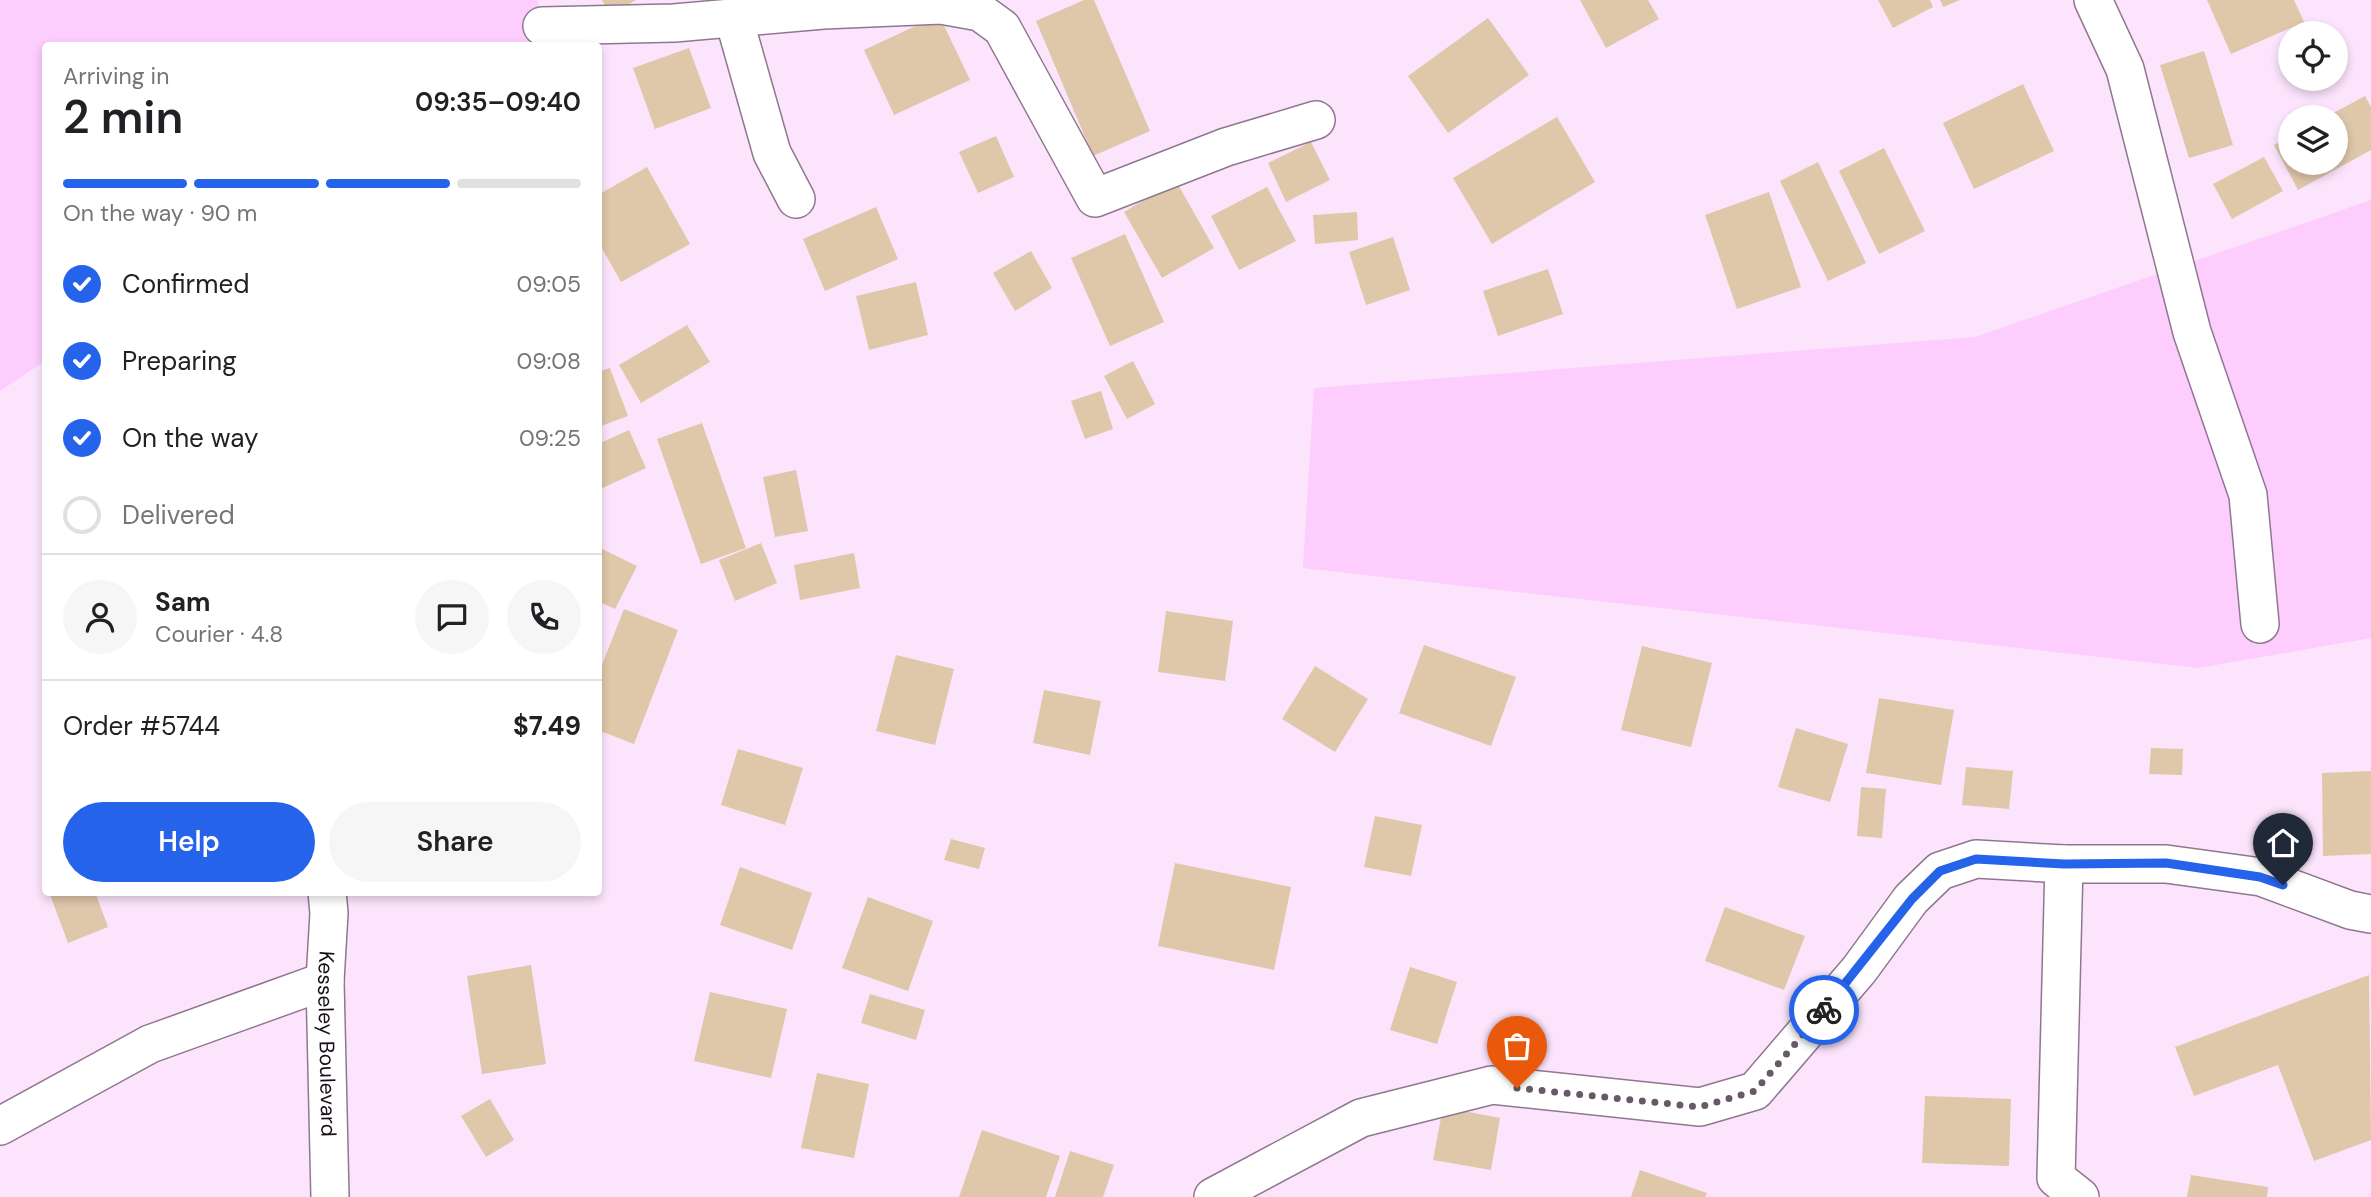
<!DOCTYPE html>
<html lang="en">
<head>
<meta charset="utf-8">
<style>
	body { margin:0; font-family:"DM Sans",sans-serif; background:#f6f6f6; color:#202124; height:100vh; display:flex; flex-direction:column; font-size:26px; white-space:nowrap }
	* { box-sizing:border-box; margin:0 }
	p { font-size:23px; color:#757577 }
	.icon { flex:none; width:38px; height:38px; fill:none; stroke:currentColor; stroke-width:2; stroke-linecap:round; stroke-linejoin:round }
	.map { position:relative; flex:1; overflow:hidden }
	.sheet { position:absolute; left:42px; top:42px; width:560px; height:854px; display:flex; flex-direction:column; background:#fff; border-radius:7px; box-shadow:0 4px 10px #0003 }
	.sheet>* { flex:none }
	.buttons { position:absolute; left:2278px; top:21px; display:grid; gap:14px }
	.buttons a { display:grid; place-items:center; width:70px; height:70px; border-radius:50%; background:#fff; box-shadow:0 4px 10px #0003; font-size:35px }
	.pin { position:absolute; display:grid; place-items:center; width:60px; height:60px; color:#fff; margin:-72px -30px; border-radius:50% 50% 50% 0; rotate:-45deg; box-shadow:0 0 7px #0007 }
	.pin .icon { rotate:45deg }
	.courier { position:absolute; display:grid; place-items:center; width:70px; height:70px; margin:-35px; border:5px solid #2563eb; border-radius:50%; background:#fff; color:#222; box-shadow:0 2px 9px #0007 }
	.summary em { font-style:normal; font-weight:600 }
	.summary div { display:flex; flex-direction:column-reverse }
	.summary { display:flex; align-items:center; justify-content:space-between; height:119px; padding:0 21px }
	h1 { font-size:46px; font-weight:600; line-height:52px }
	.bar { display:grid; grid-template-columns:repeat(4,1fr); gap:10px 7px; align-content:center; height:84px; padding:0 21px }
	.bar i { height:9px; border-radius:5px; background:#e0e0e0 }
	.bar .current { background:#2563eb }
	.bar p { grid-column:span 4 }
	.line { display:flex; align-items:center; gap:18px; padding:0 21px; border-top:2px solid #e0e0e0 }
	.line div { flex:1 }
	.round { display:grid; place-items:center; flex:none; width:74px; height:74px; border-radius:37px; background:#f6f6f6 }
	ol { padding:0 21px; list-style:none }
	li { display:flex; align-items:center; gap:21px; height:77px }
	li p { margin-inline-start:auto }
	li .icon { padding:7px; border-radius:50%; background:#2563eb; color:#fff; stroke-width:4 }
	li:last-child { color:#757577 }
	li i { width:38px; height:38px; border:4px solid #e0e0e0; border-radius:50% }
	.primary-button { display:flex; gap:14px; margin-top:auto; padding:14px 21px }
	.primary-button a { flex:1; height:80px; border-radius:42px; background:#2563eb; color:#fff; font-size:28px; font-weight:600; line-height:80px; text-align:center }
	.primary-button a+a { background:#f6f6f6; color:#202124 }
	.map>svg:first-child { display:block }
	.green { fill:#fccdfd }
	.building { fill:#dfc7a9 }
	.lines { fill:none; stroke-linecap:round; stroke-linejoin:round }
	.street-casing { stroke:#907790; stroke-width:40 }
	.street { stroke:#fff; stroke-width:37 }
	.done { stroke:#685968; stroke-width:7; stroke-dasharray:0 12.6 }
	.route { stroke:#2563eb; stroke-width:9 }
	.labels { text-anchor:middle; stroke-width:5; stroke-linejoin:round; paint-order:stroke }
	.street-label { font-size:21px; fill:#180e18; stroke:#fef8fe }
</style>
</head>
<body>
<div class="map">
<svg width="2371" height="1197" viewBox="0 0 2371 1197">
	<rect width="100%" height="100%" fill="#fce5fc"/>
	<path class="green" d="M 0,0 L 538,0 L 542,26 L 538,45 L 46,46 L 45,361 L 0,391 Z
		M 2371,200 L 2371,638 L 2198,668 L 1303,568 L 1314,388 L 1975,337 Z"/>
	<path class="building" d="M 602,0 L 636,0 L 610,15 Z
		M 1084,0 L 1094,0 L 1150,131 L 1093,156 L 1036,21 Z
		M 1580,0 L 1648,0 L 1659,19 L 1606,48 Z
		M 1878,0 L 1930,0 L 1933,7 L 1893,28 Z
		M 1940,0 L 1960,0 L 1943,7 Z
		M 2207,0 L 2294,0 L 2304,22 L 2231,54 Z
		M 939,15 L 970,80 L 894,115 L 864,50 Z
		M 1488,18 L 1529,75 L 1448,133 L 1408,76 Z
		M 689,48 L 711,108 L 655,129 L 633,68 Z
		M 2204,51 L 2233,145 L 2189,158 L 2160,65 Z
		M 2023,84 L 2054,151 L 1974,189 L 1943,123 Z
		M 2365,96 L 2371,107 L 2371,150 L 2298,190 L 2274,145 L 2291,136 L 2291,163 L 2336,163 L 2336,117 L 2326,117 Z
		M 1557,117 L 1595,182 L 1492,244 L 1453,178 Z
		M 996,136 L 1014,177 L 978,193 L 959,152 Z
		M 1311,142 L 1330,180 L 1286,202 L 1268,163 Z
		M 1884,148 L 1925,231 L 1879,254 L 1839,171 Z
		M 2264,157 L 2283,191 L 2232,219 L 2213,184 Z
		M 1818,162 L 1866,263 L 1828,281 L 1780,181 Z
		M 647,167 L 690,244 L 621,282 L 598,241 L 598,195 Z
		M 1176,181 L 1214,248 L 1162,278 L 1124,212 Z
		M 1267,187 L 1296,241 L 1239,270 L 1211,216 Z
		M 1769,192 L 1801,287 L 1737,309 L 1705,215 Z
		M 876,207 L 898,259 L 825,291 L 803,239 Z
		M 1357,212 L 1358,240 L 1315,244 L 1313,215 Z
		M 1125,234 L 1164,322 L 1110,346 L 1071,258 Z
		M 1393,237 L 1410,290 L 1366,305 L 1349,252 Z
		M 1031,251 L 1052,288 L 1015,311 L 993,273 Z
		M 1548,269 L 1563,314 L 1498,336 L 1483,291 Z
		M 916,282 L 928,335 L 869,350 L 856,296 Z
		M 687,325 L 710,362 L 641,403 L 619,365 Z
		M 1133,361 L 1155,404 L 1127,419 L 1104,376 Z
		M 610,368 L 628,416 L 598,427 L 598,372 Z
		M 1101,391 L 1113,429 L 1085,439 L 1071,401 Z
		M 702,423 L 746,548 L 701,564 L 657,439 Z
		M 629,430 L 646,468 L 598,490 L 598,444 Z
		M 796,470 L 808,531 L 775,537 L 763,477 Z
		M 761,543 L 777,583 L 735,601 L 719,560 Z
		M 598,547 L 637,566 L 615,609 L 598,601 Z
		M 854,553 L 860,588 L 800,600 L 794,565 Z
		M 624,609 L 678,630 L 634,744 L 598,730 L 598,675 Z
		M 1166,611 L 1233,621 L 1225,681 L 1158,672 Z
		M 1424,645 L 1516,677 L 1491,746 L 1399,713 Z
		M 1642,646 L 1712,663 L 1691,747 L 1621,730 Z
		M 896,655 L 954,669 L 935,745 L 876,731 Z
		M 1315,666 L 1368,699 L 1335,752 L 1282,719 Z
		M 1044,690 L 1101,701 L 1090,755 L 1033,743 Z
		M 1879,698 L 1954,710 L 1941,785 L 1866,773 Z
		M 1796,728 L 1848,744 L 1830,802 L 1778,787 Z
		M 2151,748 L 2183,749 L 2182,775 L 2149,774 Z
		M 738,749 L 803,768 L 785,825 L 721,805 Z
		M 1966,767 L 2013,771 L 2009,809 L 1962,805 Z
		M 2371,771 L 2371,854 L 2323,856 L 2322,773 Z
		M 1861,787 L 1886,789 L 1882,838 L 1857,836 Z
		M 1375,816 L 1422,825 L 1411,876 L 1364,867 Z
		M 951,839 L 985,848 L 979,869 L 944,860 Z
		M 1175,863 L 1291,887 L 1274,970 L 1158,946 Z
		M 740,867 L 812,893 L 792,950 L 720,925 Z
		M 49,892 L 95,892 L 108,927 L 68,943 Z
		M 868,897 L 933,921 L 908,991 L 842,968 Z
		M 1725,907 L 1805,936 L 1784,990 L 1705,961 Z
		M 531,965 L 546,1064 L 482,1074 L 467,976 Z
		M 1410,967 L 1457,982 L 1437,1044 L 1390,1030 Z
		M 2369,975 L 2371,1140 L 2314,1161 L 2278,1065 L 2194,1096 L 2175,1047 Z
		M 710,992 L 787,1009 L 771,1078 L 694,1061 Z
		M 870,994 L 925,1010 L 916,1040 L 861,1023 Z
		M 817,1073 L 869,1084 L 854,1158 L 801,1148 Z
		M 1925,1096 L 2011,1099 L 2009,1166 L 1922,1163 Z
		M 490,1099 L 514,1140 L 486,1157 L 461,1116 Z
		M 1443,1107 L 1500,1118 L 1491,1170 L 1433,1160 Z
		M 982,1130 L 1060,1156 L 1046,1197 L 959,1197 Z
		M 1070,1151 L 1114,1165 L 1103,1197 L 1055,1197 Z
		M 1640,1170 L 1707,1193 L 1705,1197 L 1631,1197 Z
		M 2191,1175 L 2268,1187 L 2267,1197 L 2187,1197 Z"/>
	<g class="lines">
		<defs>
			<g id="street">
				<path d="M 2093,0 L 2125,69 L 2192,332 L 2248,495 L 2260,624"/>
				<path d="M 734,19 L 772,153 L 796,199"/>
				<path d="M 542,26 L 674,23 L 823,10 L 941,5 L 980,12 L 1002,28 L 1095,198 L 1226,147 L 1316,120"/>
				<path d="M 2064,864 L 2056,1178 L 2080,1197"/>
				<path id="s1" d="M 327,892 L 329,913 L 325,981 L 330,1197"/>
				<path d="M 0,1126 L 150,1044 L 325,981"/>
				<path d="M 1213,1197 L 1361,1118 L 1492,1085 L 1700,1107 L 1755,1091 L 1859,970 L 1911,899 L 1940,871 L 1976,859 L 2064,864 L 2166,864 L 2261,877 L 2350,910 L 2371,914"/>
			</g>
		</defs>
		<use href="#street" class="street-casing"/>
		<use href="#street" class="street"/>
	</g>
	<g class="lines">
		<path class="done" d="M 1517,1088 L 1700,1107 L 1755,1091 L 1824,1010"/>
		<path class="route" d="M 1824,1010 L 1912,899 L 1940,871 L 1976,859 L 2064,864 L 2166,863 L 2260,877 L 2283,885"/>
	</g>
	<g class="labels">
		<g class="street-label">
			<text dy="7" stroke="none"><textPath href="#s1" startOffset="152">Kesseley Boulevard</textPath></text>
		</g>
	</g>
</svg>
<div class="buttons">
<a><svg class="icon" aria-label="locate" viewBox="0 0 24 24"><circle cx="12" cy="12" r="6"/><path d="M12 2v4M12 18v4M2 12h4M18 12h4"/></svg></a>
<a><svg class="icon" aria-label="layers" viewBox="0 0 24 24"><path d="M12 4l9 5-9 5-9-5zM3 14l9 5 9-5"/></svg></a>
</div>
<div class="pin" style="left:1517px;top:1088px;background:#ea580c"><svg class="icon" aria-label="bag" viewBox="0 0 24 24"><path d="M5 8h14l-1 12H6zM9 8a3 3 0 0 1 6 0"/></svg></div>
<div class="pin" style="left:2283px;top:885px;background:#1f2937"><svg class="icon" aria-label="home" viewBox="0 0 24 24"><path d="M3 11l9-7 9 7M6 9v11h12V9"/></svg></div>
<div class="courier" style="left:1824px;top:1010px"><svg class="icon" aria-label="bike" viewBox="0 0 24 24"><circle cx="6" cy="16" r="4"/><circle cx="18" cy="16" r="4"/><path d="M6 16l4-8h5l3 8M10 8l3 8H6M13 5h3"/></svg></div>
<section class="sheet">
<div class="summary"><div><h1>2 min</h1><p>Arriving in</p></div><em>09:35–09:40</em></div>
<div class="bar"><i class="current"></i><i class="current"></i><i class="current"></i><i></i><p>On the way · 90 m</p></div>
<ol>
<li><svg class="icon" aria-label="check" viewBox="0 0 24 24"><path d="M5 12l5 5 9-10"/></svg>Confirmed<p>09:05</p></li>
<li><svg class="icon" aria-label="check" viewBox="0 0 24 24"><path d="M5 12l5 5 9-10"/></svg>Preparing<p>09:08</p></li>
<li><svg class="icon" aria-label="check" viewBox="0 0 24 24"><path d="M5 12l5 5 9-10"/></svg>On the way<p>09:25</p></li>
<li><i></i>Delivered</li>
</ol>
<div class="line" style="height:126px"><a class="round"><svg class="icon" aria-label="person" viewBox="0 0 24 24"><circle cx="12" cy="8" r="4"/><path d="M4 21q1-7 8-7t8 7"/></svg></a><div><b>Sam</b><p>Courier · 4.8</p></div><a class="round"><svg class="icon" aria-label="chat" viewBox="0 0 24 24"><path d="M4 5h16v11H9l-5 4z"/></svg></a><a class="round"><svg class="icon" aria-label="phone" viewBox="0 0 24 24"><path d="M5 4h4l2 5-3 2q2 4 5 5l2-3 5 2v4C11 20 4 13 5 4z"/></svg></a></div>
<div class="line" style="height:91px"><div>Order #5744</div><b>$7.49</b></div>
<div class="primary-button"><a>Help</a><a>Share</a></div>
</section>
</div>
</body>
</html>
